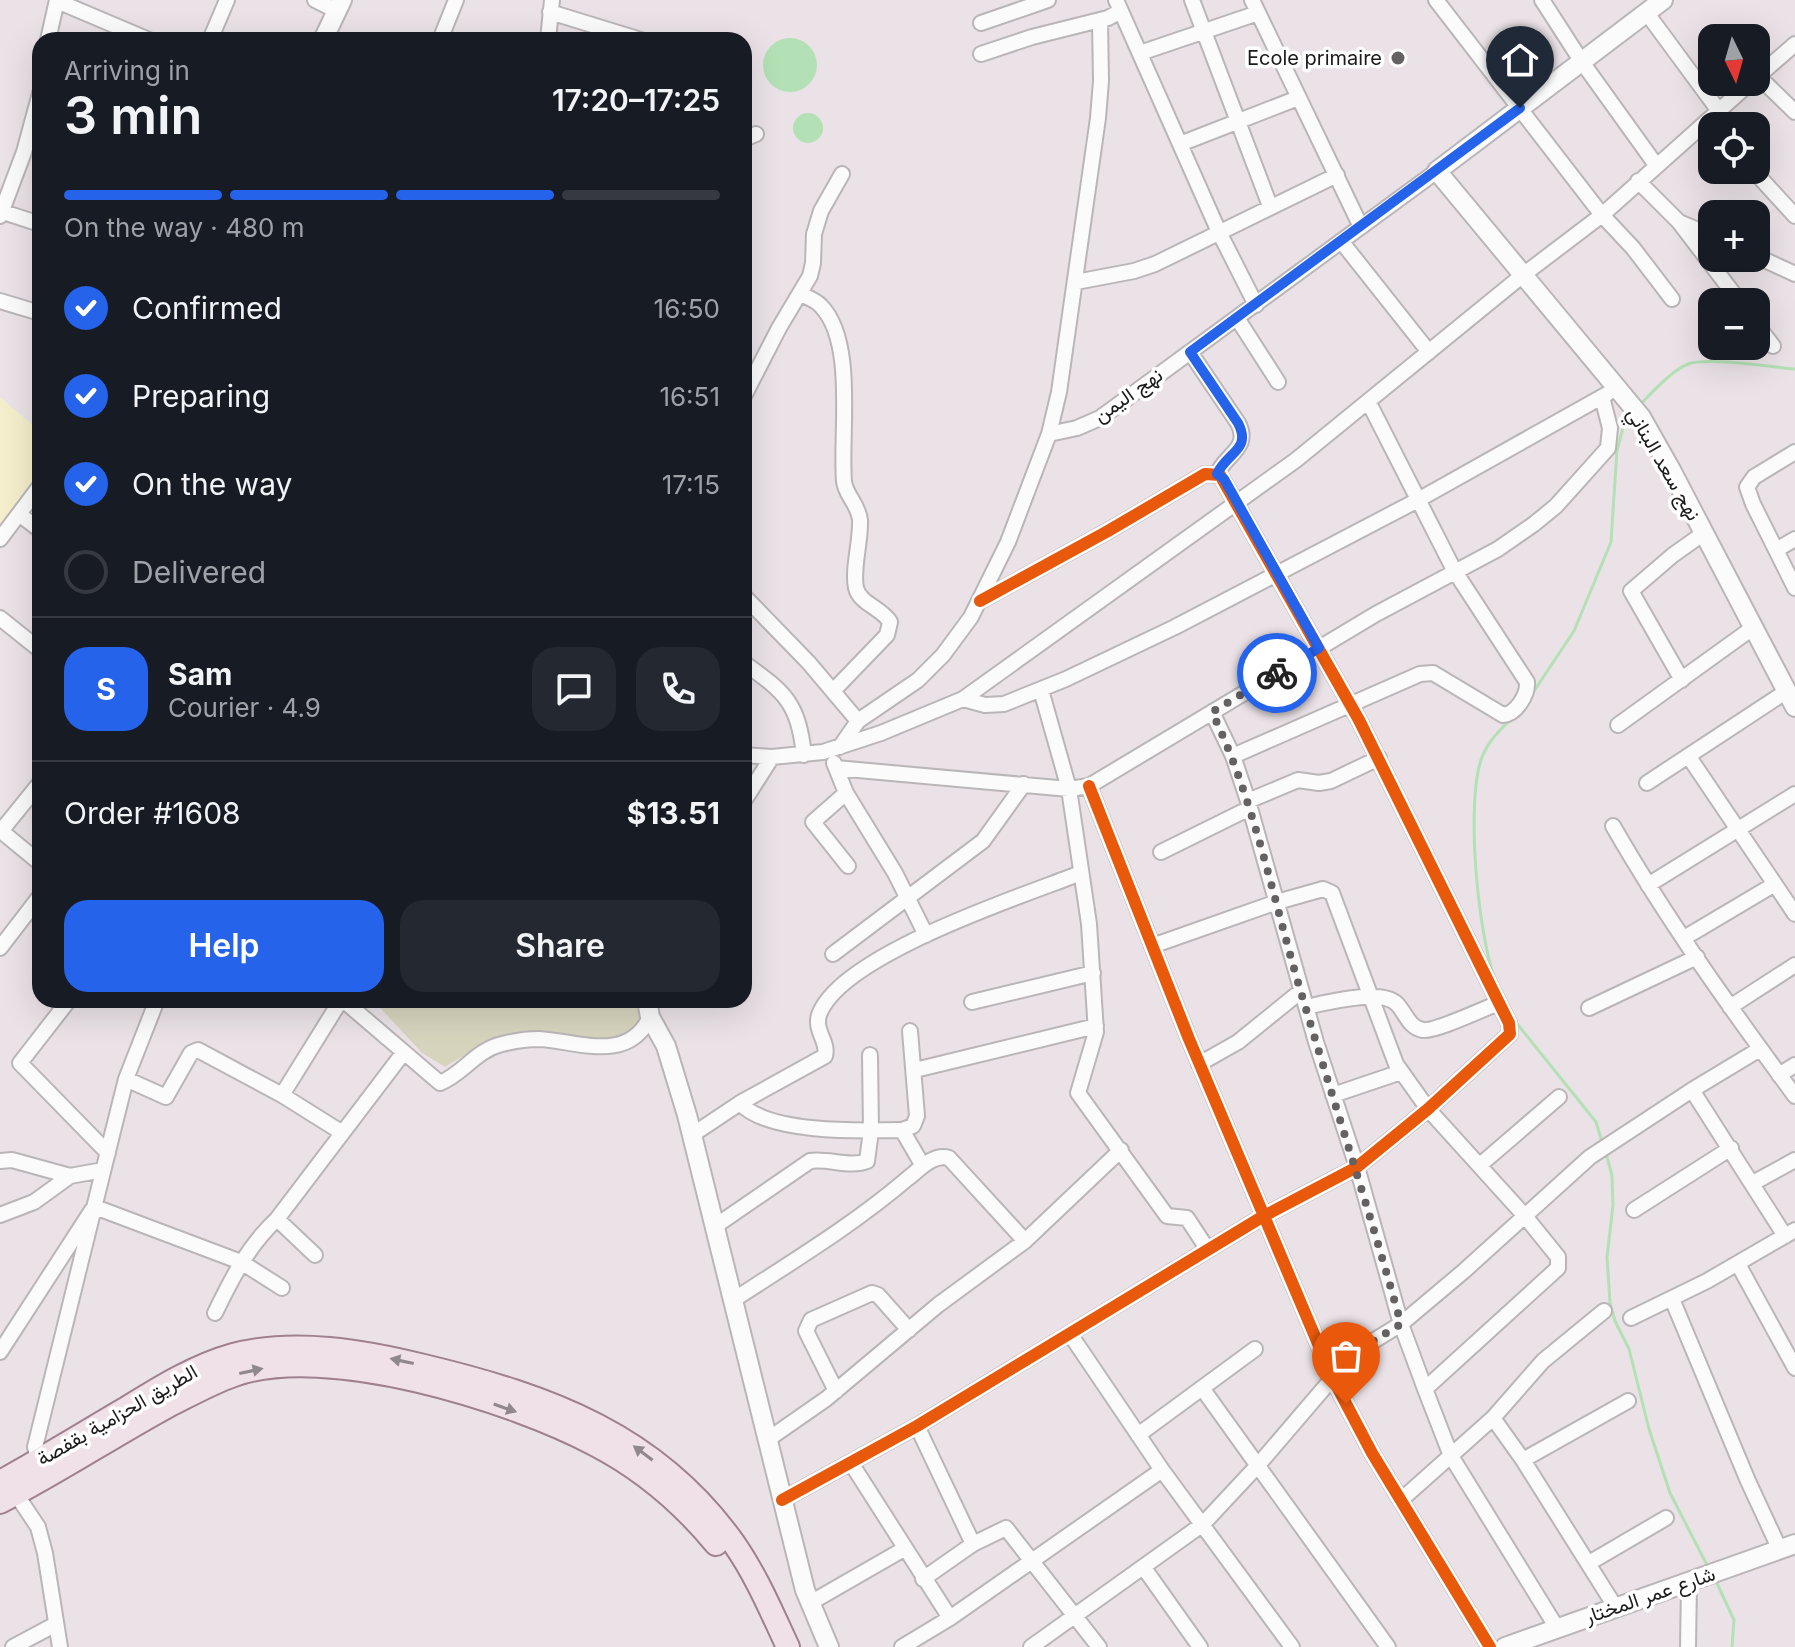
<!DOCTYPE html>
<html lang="en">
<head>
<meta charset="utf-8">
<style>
	body { margin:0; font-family:Inter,Vazirmatn,sans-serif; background:#242831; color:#f1f3f6; height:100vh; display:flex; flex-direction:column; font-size:30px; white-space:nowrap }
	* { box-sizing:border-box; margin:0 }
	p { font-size:26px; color:#9ea1a6 }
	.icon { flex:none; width:44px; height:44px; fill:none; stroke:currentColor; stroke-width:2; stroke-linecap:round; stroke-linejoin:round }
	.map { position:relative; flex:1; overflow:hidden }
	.details { position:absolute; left:32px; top:32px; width:720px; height:976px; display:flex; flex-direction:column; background:#171b24; border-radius:24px; box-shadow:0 8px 32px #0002 }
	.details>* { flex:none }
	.needle { width:52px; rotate:175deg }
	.buttons { position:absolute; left:1698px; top:24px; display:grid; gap:16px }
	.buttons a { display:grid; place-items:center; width:72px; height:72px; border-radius:16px; background:#171b24; box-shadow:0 8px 32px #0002; font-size:40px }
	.pin { position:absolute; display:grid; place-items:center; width:68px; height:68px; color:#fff; margin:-82px -34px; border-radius:50% 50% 50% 0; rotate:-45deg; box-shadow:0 0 8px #0007 }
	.pin .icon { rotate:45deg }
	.courier { position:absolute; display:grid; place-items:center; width:80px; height:80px; margin:-40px; border:6px solid #2563eb; border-radius:50%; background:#fff; color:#222; box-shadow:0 2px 10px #0007 }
	.overview em { font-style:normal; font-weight:600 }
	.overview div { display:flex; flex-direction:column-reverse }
	.overview { display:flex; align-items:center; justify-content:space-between; height:136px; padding:0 32px }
	h1 { font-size:52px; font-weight:600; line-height:60px }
	.bar { display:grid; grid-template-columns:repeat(4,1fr); gap:12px 8px; align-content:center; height:96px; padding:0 32px }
	.bar i { height:10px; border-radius:6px; background:#363941 }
	.bar .on { background:#2563eb }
	.bar p { grid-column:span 4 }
	.line { display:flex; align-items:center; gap:20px; padding:0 32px; border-top:2px solid #363941 }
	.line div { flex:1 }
	.round { display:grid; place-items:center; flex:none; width:84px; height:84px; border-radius:24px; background:#242831 }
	ol { padding:0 32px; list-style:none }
	li { display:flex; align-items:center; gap:24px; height:88px }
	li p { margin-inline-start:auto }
	li .icon { padding:8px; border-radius:50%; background:#2563eb; color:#fff; stroke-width:4 }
	li:last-child { color:#9ea1a6 }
	li i { width:44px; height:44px; border:4px solid #363941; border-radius:50% }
	.action { display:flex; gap:16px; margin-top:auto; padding:16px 32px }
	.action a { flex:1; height:92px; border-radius:24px; background:#2563eb; color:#fff; font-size:32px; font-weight:600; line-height:92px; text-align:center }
	.action a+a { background:#242831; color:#f1f3f6 }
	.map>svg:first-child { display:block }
	.cemetery { fill:#d7d4be }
	.park { fill:#f4eecc }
	.water { fill:#b3e0b5 }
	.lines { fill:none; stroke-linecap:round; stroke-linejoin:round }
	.stream { stroke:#b3e0b5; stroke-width:3 }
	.minor-casing { stroke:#bab6b8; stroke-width:18 }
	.tertiary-casing { stroke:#bab6b8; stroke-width:22 }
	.primary-casing { stroke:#9f808f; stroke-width:26 }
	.minor { stroke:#fcfbfb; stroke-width:14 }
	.tertiary { stroke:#fcfbfb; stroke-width:18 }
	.primary { stroke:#f0e1e9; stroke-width:22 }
	.cycleway-casing { stroke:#fff; stroke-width:17 }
	.cycleway { stroke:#e8590c; stroke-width:12 }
	.oneway { fill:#90888c }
	.done { stroke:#636162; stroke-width:8; stroke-dasharray:0 14.4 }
	.route { stroke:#2563eb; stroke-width:10 }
	.poi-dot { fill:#636162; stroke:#fff; stroke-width:3 }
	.labels { text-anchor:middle; stroke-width:7; stroke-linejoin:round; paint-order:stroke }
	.poi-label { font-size:20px; fill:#1b1b1b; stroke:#fff; text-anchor:end }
	.street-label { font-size:20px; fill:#1b1b1b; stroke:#fff }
</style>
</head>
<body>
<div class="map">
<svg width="1795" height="1647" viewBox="0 0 1795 1647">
	<rect width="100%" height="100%" fill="#eae2e6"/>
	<path class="cemetery" d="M 373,1000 L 637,1000 L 640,1017 C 612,1062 565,1028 525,1033 C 494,1037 471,1051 445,1067 L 422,1053 Z"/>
	<path class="park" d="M 0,397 L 40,431 L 40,492 L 0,538 Z"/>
	<path class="water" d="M763 65a27 27 0 1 1 54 0a27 27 0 1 1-54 0Z
		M793 128a15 15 0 1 1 30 0a15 15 0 1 1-30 0Z"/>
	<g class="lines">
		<path class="stream" d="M 1640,405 C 1651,393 1672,370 1688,364 C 1708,357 1771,367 1795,369
			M 1530,697 L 1574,631 L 1611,542 L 1617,450 L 1625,421 L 1629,416
			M 1497,984 C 1478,941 1465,801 1482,757 C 1489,740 1500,730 1512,718
			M 1514,1020 L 1596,1122 L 1602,1142
			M 1606,1153 L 1612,1176 L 1613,1205 L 1607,1257 L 1610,1303 L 1615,1321 L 1629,1349 L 1649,1429 L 1670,1493 L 1709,1569
			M 1715,1579 L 1734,1620 L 1732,1647"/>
		<defs>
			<path id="minor" d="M 315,0 L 337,11
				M 1116,0 L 1219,232 L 1256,305
				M 1192,0 L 1270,206
				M 1252,0 L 1361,227
				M 1436,0 L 1602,215 L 1633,248 L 1672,299
				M 1542,0 L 1582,62 L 1656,165
				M 57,1 L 149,40
				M 550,12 L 641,40
				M 1646,12 L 1719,111
				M 981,23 L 1048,0
				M 48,40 L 57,0
				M 210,40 L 227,0
				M 440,40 L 456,0
				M 548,40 L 552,0
				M 1140,53 L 1258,13
				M 981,54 L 1032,37 L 1108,18 L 1121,11
				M 1758,76 L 1795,112
				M 1756,78 L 1795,44
				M 744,139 L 756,134
				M 1180,144 L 1298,98
				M 1753,170 L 1795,216
				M 1638,181 L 1679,222 L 1712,236
				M 0,211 L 40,224
				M 0,216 L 24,152 L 40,93
				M 1679,222 L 1740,302
				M 1341,241 L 1429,352
				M 1756,256 L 1795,274
				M 1076,282 L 1134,271 L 1155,264 L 1337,175
				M 800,294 C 807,297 816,300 821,306 C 856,342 840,434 844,481 C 845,495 858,503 860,520 C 861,541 852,569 856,588 C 860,604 882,608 890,622 L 887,635 L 833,691
				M 0,301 L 40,313
				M 1237,318 L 1278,382
				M 1756,324 L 1773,346
				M 1190,352 L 1238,423 C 1251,448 1226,454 1217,474
				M 744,396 L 779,328 L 810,276 L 813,263 L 814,234 L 821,211 L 842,174
				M 1049,434 L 1077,428 L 1100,418 L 1437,171
				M 1795,452 L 1754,477 L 1747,487 L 1753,504 L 1795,588
				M 19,514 L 40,530
				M 0,539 L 40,486
				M 1776,550 L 1795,539
				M 744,596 L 809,663 L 858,721
				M 0,618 L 40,650
				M 744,663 C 786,693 798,703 804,755
				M 1682,680 L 1631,591 L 1673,555 L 1704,533
				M 1041,690 L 1069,789 L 1089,924 L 1096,1032 L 1078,1093 L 1167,1216 L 1187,1218 L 1208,1250
				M 963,699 L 985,705 L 1004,704 L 1066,679 L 1175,627 L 1418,500 L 1607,394
				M 1212,712 L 1233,756 L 1248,801 L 1316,1042 L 1357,1167 L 1401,1324 L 1425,1389 L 1451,1456 L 1557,1628
				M 1618,725 L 1754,627
				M 840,747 L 858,721 L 918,680 L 943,655 L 971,617 L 1008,542 L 1049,434 L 1059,392 L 1098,118 L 1101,81 L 1100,20
				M 744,755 L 772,757 L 823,752 L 881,733 L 963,699 L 1296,460 L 1523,275 L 1602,215 L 1751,82
				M 1233,756 L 1420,674 L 1433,673 L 1503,715 C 1516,714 1528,695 1527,682 L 1454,570 L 1369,403
				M 1689,757 L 1795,914
				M 834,763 L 846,793 L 895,873 L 926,935
				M 836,768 L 1069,789 L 1089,786 L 1376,614 L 1498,549 L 1534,524 L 1556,506 L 1608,448 L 1610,428 L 1602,397
				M 40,783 L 1,831 L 40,863
				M 1647,783 L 1787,691
				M 1089,786 L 1189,1039 L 1333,1379 L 1372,1453 L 1490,1647
				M 846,793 L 813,822 L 848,866
				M 744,801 L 772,757
				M 1248,801 L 1298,780 L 1319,783 L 1331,781 L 1379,758
				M 1613,826 C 1667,920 1731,1009 1795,1096
				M 1161,852 L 1250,808
				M 1648,885 L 1795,794
				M 1684,938 L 1775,884
				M 1152,946 L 1277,902 L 1323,889 L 1332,893 L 1396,1064 L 1428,1109 L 1524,1215 L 1558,1257 L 1558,1268 L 1425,1389
				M 0,948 L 40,896
				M 833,954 L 983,841 L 1024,784
				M 69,1000 L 20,1063 L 108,1153
				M 343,1000 L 440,1083 C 463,1074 476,1050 502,1044 C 514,1041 526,1039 539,1039 C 577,1041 628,1064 650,1017
				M 972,1002 L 1093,973
				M 1306,1007 C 1326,1003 1381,988 1397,1004 C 1405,1012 1409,1028 1423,1030 C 1435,1032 1485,1008 1499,1003
				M 1730,1007 L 1795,965
				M 1589,1008 L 1697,957
				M 910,1031 L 917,1116 L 913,1126 L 902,1130 L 923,1166
				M 1199,1064 L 1238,1042 L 1301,991
				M 915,1070 L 1096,1026
				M 1779,1075 L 1795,1065
				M 126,1079 L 166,1097 L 191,1053 L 198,1050 L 282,1095 L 341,1000
				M 1692,1090 L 1785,1236
				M 282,1095 L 341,1132
				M 1333,1095 L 1401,1072
				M 740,1103 L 825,1056 C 829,1042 814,1031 819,1015 C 840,955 1022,896 1081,873
				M 692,1135 L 740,1103 C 768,1134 861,1131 902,1130
				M 0,1161 L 12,1160 L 70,1176 L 103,1170
				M 1480,1165 L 1559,1097
				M 1753,1183 L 1795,1160
				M 95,1207 L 241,1262 L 282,1288
				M 1634,1210 L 1731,1148
				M 0,1215 L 34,1202 L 70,1176
				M 714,1227 L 810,1161 C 828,1158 850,1168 867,1161 L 871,1131 L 870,1055
				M 315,1255 L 277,1219 L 404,1052
				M 1738,1264 L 1795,1368
				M 735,1299 C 793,1261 853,1225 907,1179 C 919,1170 933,1153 949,1158 L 1025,1241
				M 1672,1299 L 1748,1481 L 1780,1550
				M 215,1313 C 232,1278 248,1246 277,1219
				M 1631,1318 L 1707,1281 L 1795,1230
				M 1070,1334 L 1162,1470 L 1292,1647
				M 0,1352 L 92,1210
				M 1202,1388 L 1388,1647
				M 836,1391 L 806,1331 L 811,1320 L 872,1293 L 878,1295 L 909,1330
				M 1493,1418 L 1523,1460 L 1616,1608
				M 917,1426 L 973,1544
				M 1138,1435 L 1255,1349
				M 767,1440 L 826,1399 L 938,1305 L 1025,1241 L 1121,1150
				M 1523,1460 L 1628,1401
				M 851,1463 L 950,1618
				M 40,1466 L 35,1447 L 113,1131 L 126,1079 L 157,1000
				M 16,1494 L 38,1527 L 45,1553 L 60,1647
				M 782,1500 L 917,1426 L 1262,1217 L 1357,1167 L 1428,1109 L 1510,1034 L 1509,1023 L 1499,1003 L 1359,720 L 1220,475 L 1205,474 L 1108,531 L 980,601
				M 1401,1500 L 1493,1418 L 1543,1361 L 1604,1311
				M 1589,1563 L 1666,1518
				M 1144,1568 L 1200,1647
				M 923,1579 L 973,1544 L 1006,1528 L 1099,1647
				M 810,1603 L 904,1549
				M 13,1647 L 56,1624
				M 902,1647 L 950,1618 L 1162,1470
				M 1031,1647 L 1203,1524 L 1259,1464 L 1354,1353 L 1401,1324 L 1464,1271 L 1590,1157 L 1692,1090 L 1760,1049
				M 1688,1647 L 1689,1582"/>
			<path id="tertiary" d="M 1663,0 L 1437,171 L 1641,417 L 1671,470 L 1795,707
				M 323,40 L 342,0
				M 647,1000 L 650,1017 L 666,1046 L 687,1115 L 805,1590 L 829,1647
				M 1505,1647 L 1795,1544"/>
			<path id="primary" d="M 0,1482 C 42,1459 84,1433 125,1409 C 159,1388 194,1366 233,1355 C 294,1339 364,1351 424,1366 C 549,1396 658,1435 735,1545 C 757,1577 772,1613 788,1647
				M 0,1502 C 57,1473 111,1437 168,1406 C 190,1395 211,1383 234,1375 C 326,1342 512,1400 596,1445 C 642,1469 683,1504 716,1544"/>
		</defs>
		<use href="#minor" class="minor-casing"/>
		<use href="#tertiary" class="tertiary-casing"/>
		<use href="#primary" class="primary-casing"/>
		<use href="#minor" class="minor"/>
		<use href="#tertiary" class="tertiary"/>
		<use href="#primary" class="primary"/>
		<defs>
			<path id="cycleway" d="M 1089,786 L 1189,1039 L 1333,1379 L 1372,1453 L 1490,1647
				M 782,1500 L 917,1426 L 1262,1217 L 1357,1167 L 1428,1109 L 1510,1034 L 1509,1023 L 1499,1003 L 1359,720 L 1220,475 L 1205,474 L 1108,531 L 980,601"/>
		</defs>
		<use href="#cycleway" class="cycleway-casing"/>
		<use href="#cycleway" class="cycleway"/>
	</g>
	<defs><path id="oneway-solid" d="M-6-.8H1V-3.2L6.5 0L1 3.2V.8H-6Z" transform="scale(2)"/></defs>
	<g class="oneway">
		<use href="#oneway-solid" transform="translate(402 1361) rotate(-168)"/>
		<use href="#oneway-solid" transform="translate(251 1371) rotate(-12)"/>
		<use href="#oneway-solid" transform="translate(505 1408) rotate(19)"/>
		<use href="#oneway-solid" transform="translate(643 1453) rotate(-143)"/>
	</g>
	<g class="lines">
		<path class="done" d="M 1277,673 L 1212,712 C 1253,798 1271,889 1297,979 C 1331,1094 1369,1208 1401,1324 C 1375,1340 1350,1353 1333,1379 L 1346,1404"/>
		<path class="route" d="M 1277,673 L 1319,648 L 1224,479 L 1217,474 C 1227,452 1252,450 1238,423 L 1190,352 L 1520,108"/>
	</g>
	<circle class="poi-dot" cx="1398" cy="58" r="8"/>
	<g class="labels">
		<g class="poi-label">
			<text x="1382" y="65">Ecole primaire</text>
		</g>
		<g class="street-label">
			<text transform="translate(1128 395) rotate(-35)" y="7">نهج اليمن</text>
			<text transform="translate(1664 464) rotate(60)" y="7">نهج سعد البناني</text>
			<text transform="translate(117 1415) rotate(-30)" y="7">الطريق الحزامية بقفصة</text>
			<text transform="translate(1650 1595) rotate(-19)" y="7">شارع عمر المختار</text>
		</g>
	</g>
</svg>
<div class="buttons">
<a><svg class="needle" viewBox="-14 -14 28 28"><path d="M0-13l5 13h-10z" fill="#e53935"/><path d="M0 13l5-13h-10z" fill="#9ea1a6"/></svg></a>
<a><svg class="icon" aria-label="locate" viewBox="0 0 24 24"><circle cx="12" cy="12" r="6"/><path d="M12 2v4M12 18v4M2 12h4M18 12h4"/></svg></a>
<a>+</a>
<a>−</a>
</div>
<div class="pin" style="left:1346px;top:1404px;background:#ea580c"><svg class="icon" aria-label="bag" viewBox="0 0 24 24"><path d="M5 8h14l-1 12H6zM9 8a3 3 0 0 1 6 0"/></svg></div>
<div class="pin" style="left:1520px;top:108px;background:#1f2937"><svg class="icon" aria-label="home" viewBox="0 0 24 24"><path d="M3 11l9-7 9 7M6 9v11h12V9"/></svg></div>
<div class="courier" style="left:1277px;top:673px"><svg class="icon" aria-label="bike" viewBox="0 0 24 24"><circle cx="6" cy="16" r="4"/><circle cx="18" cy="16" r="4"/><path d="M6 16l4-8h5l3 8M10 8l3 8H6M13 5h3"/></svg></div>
<section class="details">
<div class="overview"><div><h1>3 min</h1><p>Arriving in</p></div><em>17:20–17:25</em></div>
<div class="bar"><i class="on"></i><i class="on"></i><i class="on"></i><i></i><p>On the way · 480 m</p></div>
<ol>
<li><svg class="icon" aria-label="check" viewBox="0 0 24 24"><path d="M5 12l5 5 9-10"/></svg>Confirmed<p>16:50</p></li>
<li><svg class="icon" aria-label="check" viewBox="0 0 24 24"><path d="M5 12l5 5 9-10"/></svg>Preparing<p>16:51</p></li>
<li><svg class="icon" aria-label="check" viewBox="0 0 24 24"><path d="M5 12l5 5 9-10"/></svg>On the way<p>17:15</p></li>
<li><i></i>Delivered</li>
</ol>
<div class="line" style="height:144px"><b class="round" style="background:#2563eb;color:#fff">S</b><div><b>Sam</b><p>Courier · 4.9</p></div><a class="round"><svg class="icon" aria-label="chat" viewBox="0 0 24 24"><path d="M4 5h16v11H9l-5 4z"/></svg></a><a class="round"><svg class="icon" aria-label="phone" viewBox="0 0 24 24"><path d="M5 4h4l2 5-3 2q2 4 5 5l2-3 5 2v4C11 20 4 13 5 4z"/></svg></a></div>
<div class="line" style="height:104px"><div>Order #1608</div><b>$13.51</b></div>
<div class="action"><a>Help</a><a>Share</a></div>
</section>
</div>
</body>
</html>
